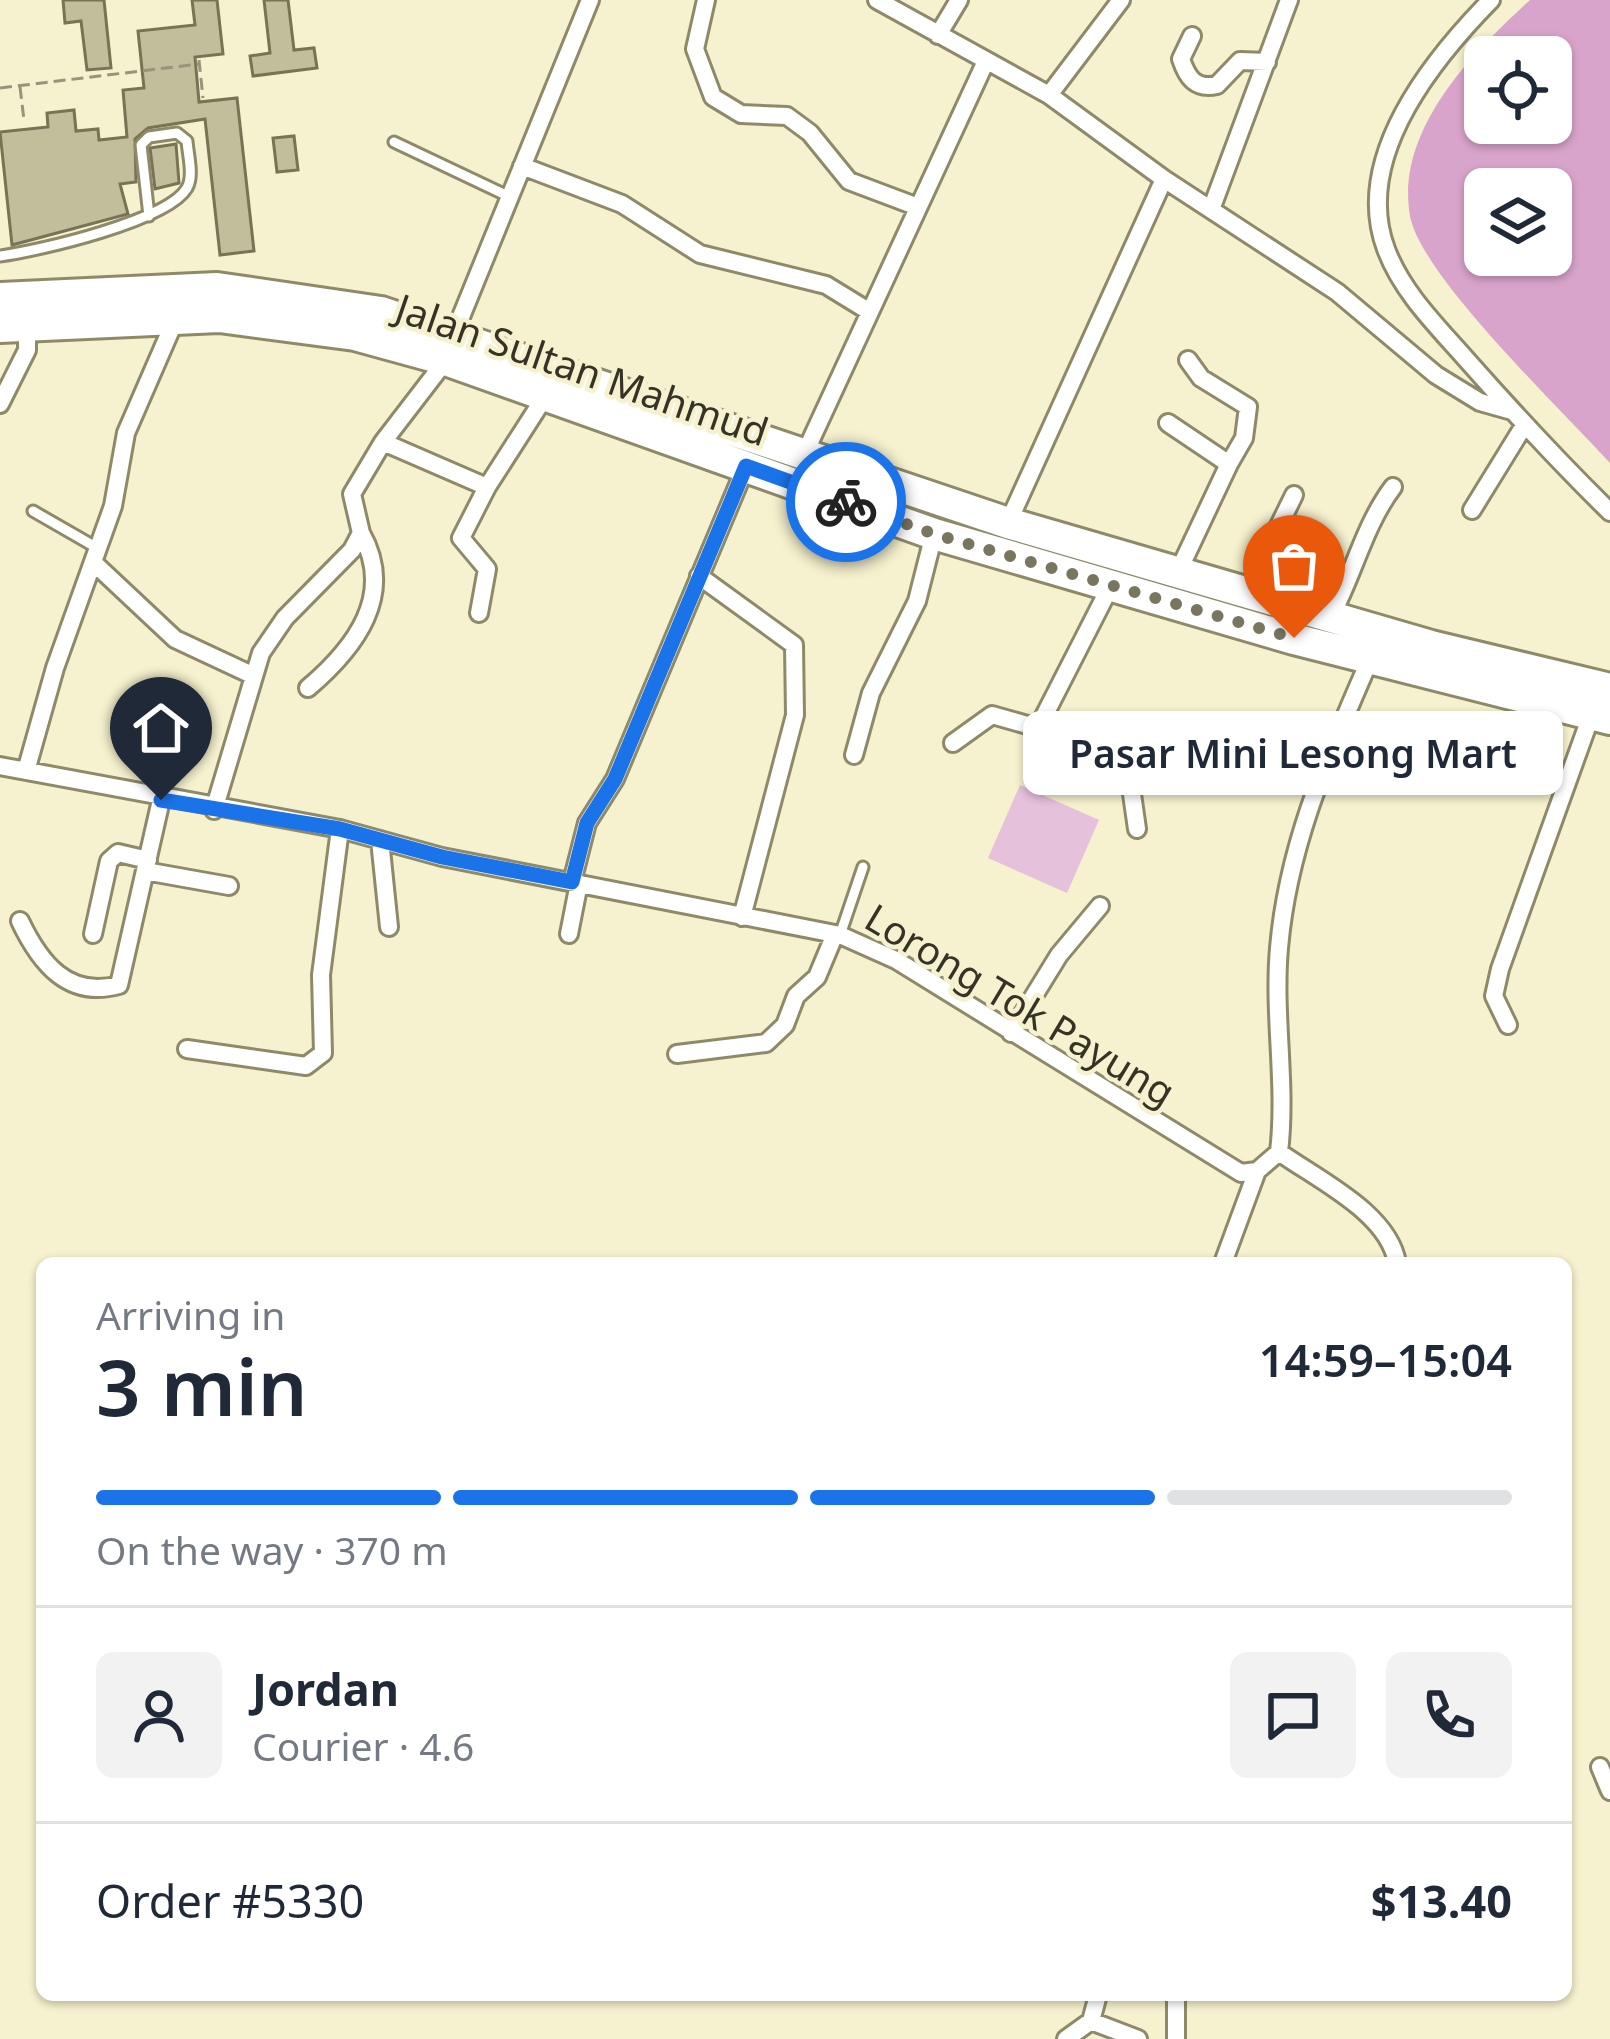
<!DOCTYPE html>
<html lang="en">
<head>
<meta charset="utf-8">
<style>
	body { margin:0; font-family:"Noto Sans",sans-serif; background:#f2f2f3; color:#1f2937; height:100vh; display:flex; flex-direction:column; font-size:45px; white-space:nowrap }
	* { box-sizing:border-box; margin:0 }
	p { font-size:39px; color:#747a83 }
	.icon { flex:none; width:66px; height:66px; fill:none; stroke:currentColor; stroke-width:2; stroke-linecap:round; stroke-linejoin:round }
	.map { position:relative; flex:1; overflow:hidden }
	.details { position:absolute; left:36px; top:1257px; width:1536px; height:744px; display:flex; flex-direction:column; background:#fff; border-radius:18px; box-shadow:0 3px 9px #0004 }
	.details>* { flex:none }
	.fabs { position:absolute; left:1464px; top:36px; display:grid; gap:24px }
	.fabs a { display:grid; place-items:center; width:108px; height:108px; border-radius:18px; background:#fff; box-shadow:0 3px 9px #0004; font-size:60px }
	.pin { position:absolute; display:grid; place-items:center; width:102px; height:102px; color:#fff; margin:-123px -51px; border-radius:50% 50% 50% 0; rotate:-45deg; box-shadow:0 0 12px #0007 }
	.pin .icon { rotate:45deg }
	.courier { position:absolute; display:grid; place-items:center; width:120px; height:120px; margin:-60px; border:9px solid #1a73e8; border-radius:50%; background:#fff; color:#222; box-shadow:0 3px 15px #0007 }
	.bubble { position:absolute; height:84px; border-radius:18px; background:#fff; box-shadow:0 3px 9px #0004; font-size:39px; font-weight:600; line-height:84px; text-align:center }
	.headline em { font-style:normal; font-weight:600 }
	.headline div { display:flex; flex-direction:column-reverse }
	.headline { display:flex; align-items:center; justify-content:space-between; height:204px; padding:0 60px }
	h1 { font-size:78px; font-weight:600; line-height:90px }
	.bar { display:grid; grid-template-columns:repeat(4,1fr); gap:18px 12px; align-content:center; height:144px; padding:0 60px }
	.bar i { height:15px; border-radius:9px; background:#e0e1e3 }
	.bar .current { background:#1a73e8 }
	.bar p { grid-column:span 4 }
	.line { display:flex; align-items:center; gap:30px; padding:0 60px; border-top:3px solid #e0e1e3 }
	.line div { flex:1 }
	.round { display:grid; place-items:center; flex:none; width:126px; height:126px; border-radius:18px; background:#f2f2f3 }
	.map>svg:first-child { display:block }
	.green { fill:#e5c1db }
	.water { fill:#d9a4cb; fill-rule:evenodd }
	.building { fill:#c2bd9b; stroke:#787354; stroke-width:3 }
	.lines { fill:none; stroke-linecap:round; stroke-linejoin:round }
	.lane-casing { stroke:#8e8a69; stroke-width:15 }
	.street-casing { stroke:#8e8a69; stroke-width:22 }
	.highway-casing { stroke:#8e8a69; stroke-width:36 }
	.path { stroke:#98947b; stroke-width:3; stroke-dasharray:12 6; stroke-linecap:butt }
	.lane { stroke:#fff; stroke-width:9 }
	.street { stroke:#fff; stroke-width:16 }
	.highway { stroke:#fff; stroke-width:30 }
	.done { stroke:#797660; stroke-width:12; stroke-dasharray:0 21.6 }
	.route { stroke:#1a73e8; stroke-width:15 }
	.labels { text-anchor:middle; stroke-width:9; stroke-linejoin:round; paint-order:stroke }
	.street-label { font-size:39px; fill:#353325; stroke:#f6f1ce }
</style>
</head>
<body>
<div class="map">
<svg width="1610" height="2039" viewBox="0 0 1610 2039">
	<rect width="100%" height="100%" fill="#f6f1ce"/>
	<path class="green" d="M 1020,785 L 1099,820 L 1067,893 L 988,858 Z"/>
	<path class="water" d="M 1530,0 L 1610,0 L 1610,463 C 1563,411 1421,276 1410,216 C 1395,130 1473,52 1530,0 ZM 1485,57 L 1551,57 L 1551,123 L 1485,123 ZM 1485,189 L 1551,189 L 1551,255 L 1485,255 Z"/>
	<path class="building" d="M 63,0 L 104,0 L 111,68 L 87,70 L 81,21 L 65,23 Z
		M 192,0 L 217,0 L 223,54 L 195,57 L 199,102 L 237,98 L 254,251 L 220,255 L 205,119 L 148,128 L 135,139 L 136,182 L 120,184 L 128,214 L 12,245 L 0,132 L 48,127 L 47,113 L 74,110 L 76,131 L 98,129 L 99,140 L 127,137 L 123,90 L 144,88 L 138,31 L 195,25 Z
		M 264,0 L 288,0 L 294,50 L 314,48 L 317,68 L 253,76 L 250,56 L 270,53 Z
		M 294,136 L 298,170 L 277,172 L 273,138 Z
		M 176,144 L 179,183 L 155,189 L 150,148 Z"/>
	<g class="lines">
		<defs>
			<path id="lane" d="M 394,142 L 510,197
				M 0,256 C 38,251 168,221 187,188 C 194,176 188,155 187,141 L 177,133 L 149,137 L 141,145 L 149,216
				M 33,511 L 99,549
				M 840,935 L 863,867"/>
			<path id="street" d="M 706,0 L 695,49 L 713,97 L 741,114 L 787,116 L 810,133 L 849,181 L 918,207
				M 877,0 L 1049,95 L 1164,179 L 1337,292 L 1436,375 L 1480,402 L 1512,411
				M 1491,0 C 1432,60 1352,158 1386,249 C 1402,292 1436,325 1466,359 C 1512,411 1560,463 1610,512
				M 938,35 L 959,0
				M 1192,36 L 1181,59 C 1187,77 1195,90 1217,85 L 1240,61 L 1267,62
				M 1049,95 L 1121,0
				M 522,166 L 622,204 L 700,254 L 826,285 L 870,312
				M 1212,207 L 1289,0
				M 454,334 L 590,0
				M 1188,360 L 1201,378 L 1248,407 L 1244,438 L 1229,464
				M 0,404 L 27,350 L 27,326
				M 1168,423 L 1229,464 L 1179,570
				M 383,442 L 446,360
				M 803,457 L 986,61
				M 1472,510 L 1525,424
				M 1008,523 L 1164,179
				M 94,563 L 175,639 L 252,675
				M 699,576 L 794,645 L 795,715 L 742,917
				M 1248,589 L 1294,495
				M 479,613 L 487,569 L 461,538 L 487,487
				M 1332,614 C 1354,572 1365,524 1393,487
				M 308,688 C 355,648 396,595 361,533
				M 1038,728 L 1083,755 L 1129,773 L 1137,829
				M 953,743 L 992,715 L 1038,728 L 1110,587
				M 854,755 L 871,693 L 917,601 L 934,534
				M 0,766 L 340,829 L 442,857 L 840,935 L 896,960 L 1241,1173 L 1257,1171 L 1279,1152 C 1287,1084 1273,1016 1279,948 C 1288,843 1329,754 1370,659
				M 26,771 L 55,668 L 113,506 L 126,433 L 176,318
				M 214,810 L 261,653 L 285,618 L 352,550 L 361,533 L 352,494 L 383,442 L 487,487 L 546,395
				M 380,840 L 389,927
				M 145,871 L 229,886
				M 572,882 L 587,823 L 615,779 L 746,466
				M 20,921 C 40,963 68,999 119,985 L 161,800
				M 93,934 L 109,861 L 118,853 L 148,860
				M 569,934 L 579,883
				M 1508,1025 L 1494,996 L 1500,969 L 1592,713
				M 1011,1033 L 1059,955 L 1100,906
				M 187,1049 L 306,1066 L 323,1053 L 321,975 L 340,829
				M 677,1054 L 766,1043 L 785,1025 L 796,996 L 817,977 L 835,934
				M 1279,1152 C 1318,1180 1389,1213 1397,1263
				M 1223,1263 L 1257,1171
				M 1600,1767 L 1610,1791
				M 1176,1995 L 1176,2039
				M 1091,2021 L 1098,1995
				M 1066,2039 L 1091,2021 L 1138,2039"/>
			<path id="highway" d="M 0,298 L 217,288 L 381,312 L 1008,523 L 1431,646 L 1610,689
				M 0,327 L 219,317 L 355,335 L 446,360 L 934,534 L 1294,639 L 1610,719"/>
		</defs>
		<use href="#lane" class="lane-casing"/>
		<use href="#street" class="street-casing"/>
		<use href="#highway" class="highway-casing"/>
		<path class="path" d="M 199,60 L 203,98
			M 20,87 L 24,120
			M 0,88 L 199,64"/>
		<use href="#lane" class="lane"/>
		<use href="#street" class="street"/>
		<use href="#highway" class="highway"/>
	</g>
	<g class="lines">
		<path class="done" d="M 846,502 L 934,534 L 1294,638"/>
		<path class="route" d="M 161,800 L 340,829 L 442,857 L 572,882 L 587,823 L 615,779 L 746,466 L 846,502"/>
	</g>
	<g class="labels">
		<g class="street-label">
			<text transform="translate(582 370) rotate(19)" y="14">Jalan Sultan Mahmud</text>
			<text transform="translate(1020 1005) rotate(31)" y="14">Lorong Tok Payung</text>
		</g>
	</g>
</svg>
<div class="fabs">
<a><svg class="icon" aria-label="locate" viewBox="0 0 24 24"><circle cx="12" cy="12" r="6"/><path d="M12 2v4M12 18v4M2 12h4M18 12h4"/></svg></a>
<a><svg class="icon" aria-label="layers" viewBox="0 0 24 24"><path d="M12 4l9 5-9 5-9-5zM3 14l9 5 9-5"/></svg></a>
</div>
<div class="pin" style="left:1294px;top:638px;background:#ea580c"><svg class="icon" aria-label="bag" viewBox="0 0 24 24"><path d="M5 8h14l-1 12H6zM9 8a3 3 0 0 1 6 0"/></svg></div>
<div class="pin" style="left:161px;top:800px;background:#1f2937"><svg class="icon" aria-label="home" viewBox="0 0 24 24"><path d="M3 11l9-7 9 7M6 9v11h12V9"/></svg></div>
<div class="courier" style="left:846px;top:502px"><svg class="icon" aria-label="bike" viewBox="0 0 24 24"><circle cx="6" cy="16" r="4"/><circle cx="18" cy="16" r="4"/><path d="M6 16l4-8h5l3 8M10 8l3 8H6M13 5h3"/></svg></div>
<div class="bubble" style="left:1023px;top:711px;width:540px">Pasar Mini Lesong Mart</div>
<section class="details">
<div class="headline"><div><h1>3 min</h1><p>Arriving in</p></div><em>14:59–15:04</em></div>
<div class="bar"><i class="current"></i><i class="current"></i><i class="current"></i><i></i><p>On the way · 370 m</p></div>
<div class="line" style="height:216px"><a class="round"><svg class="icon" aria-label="person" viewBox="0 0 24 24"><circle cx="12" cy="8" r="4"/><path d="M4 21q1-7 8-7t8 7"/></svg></a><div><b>Jordan</b><p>Courier · 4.6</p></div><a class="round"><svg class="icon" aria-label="chat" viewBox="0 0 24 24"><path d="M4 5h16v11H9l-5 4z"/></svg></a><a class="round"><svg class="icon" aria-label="phone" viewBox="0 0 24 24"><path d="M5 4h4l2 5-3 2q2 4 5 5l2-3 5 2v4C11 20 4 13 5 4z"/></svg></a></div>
<div class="line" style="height:156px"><div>Order #5330</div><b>$13.40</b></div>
</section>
</div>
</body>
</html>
